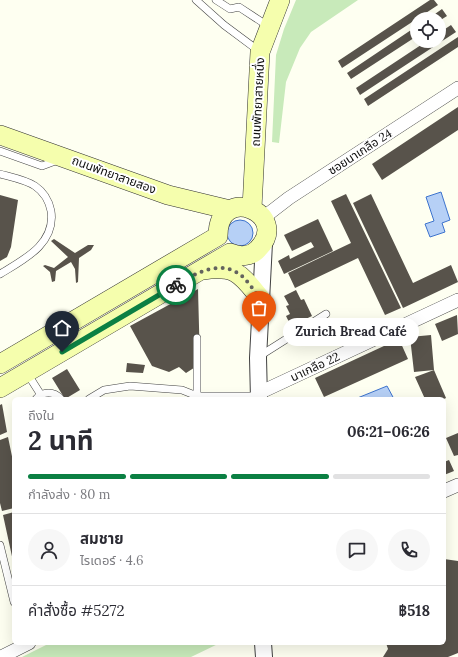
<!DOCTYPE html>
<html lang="th">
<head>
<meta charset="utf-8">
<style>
	body { margin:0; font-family:Lora,"Noto Sans Thai",serif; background:#f7f7f7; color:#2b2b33; height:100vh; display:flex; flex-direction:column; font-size:15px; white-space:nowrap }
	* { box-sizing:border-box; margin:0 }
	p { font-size:13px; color:#7c7c81 }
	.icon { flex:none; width:22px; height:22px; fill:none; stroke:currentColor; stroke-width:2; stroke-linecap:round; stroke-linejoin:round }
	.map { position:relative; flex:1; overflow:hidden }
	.sheet { position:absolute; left:12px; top:397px; width:434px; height:248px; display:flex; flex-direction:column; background:#fff; border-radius:6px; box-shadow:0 4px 16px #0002 }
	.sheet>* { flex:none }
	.controls { position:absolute; left:410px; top:12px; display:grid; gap:8px }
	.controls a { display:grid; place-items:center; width:36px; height:36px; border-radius:50%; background:#fff; box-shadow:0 4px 16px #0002; font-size:20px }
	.pin { position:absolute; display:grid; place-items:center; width:34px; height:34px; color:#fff; margin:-41px -17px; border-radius:50% 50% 50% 0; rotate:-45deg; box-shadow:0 0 4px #0007 }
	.pin .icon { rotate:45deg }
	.courier { position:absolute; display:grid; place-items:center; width:40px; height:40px; margin:-20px; border:3px solid #0b8043; border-radius:50%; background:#fff; color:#222; box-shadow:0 1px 5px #0007 }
	.bubble { position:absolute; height:28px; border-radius:14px; background:#fff; box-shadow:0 4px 16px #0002; font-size:13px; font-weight:700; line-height:28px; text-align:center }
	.overview em { font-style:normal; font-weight:700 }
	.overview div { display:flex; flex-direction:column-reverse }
	.overview { display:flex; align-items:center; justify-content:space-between; height:68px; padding:0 16px }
	h1 { font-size:26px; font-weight:700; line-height:30px }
	.bar { display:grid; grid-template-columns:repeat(4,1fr); gap:6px 4px; align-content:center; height:48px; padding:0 16px }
	.bar i { height:5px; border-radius:3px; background:#e1e1e2 }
	.bar .active { background:#0b8043 }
	.bar p { grid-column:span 4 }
	.line { display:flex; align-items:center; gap:10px; padding:0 16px; border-top:1px solid #e1e1e2 }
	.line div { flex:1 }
	.round { display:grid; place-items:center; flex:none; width:42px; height:42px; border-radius:21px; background:#f7f7f7 }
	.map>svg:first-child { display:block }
	.green { fill:#c8eaba }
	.water { fill:#b6d0f6; stroke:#3d73cd }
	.building { fill:#58534b }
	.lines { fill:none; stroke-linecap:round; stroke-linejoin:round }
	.service-casing { stroke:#424242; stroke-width:8 }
	.minor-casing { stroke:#424242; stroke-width:14 }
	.tertiary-casing { stroke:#424242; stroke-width:18 }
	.secondary-casing { stroke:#313131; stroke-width:20 }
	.service { stroke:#fff; stroke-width:7 }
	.minor { stroke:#fff; stroke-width:13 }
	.tertiary { stroke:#fff; stroke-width:16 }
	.secondary { stroke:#f5fead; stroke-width:19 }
	.done { stroke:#63635e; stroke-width:4; stroke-dasharray:0 7.2 }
	.route { stroke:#0b8043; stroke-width:5 }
	.labels { text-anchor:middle; stroke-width:4; stroke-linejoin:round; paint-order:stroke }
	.street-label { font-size:12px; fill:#0f0f0f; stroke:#fff }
</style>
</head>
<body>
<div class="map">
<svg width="458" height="657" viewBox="0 0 458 657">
	<rect width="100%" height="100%" fill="#fefff1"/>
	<path class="green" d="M 296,0 L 358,0 L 311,32 L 300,48 L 286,82 L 279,143 L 272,142 L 276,55 L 284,29 Z
		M 50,643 L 220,643 L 191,657 L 22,657 Z"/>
	<path class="water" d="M 441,192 L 450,220 L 442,223 L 445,232 L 430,237 L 425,224 L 434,221 L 426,197 Z
		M227 233a13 13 0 1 1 26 0a13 13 0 1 1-26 0Z
		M 387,386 L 394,399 L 355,399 Z"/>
	<path class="building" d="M 430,0 L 434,0 L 438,5 L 342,68 L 338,61 Z
		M 442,9 L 447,16 L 439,21 L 439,19 L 428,19 Z
		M 451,25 L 456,32 L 360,95 L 356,88 L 427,41 L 439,41 L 439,33 Z
		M 417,26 L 417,36 L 351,79 L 347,73 Z
		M 458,37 L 458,47 L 368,106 L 364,99 Z
		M 458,107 L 458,130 L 382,180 L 372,164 Z
		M 346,194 L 401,308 L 385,315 L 358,258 L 295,288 L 288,273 L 351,243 L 331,201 Z
		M 371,194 L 413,283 L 451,265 L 458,282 L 403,308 L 353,203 Z
		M 0,195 L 18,200 L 11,247 L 7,257 L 0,261 Z
		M 318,219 L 333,251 L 284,274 L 278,261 L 289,255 L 290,259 L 314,247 L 311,242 L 292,251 L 284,235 Z
		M 54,239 L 75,253 L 88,245 L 94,245 L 91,250 L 79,258 L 78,282 L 76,283 L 75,269 L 71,262 L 56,271 L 55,281 L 52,282 L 50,272 L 43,266 L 45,265 L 54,268 L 68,257 L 51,241 Z
		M 198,289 L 200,364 L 186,373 L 179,367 L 169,372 L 152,366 L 130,326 Z
		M 296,290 L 301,300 L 304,299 L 312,316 L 291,326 L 286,316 L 290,314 L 286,306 L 289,305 L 284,296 Z
		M 457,315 L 458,334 L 442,341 L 435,324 Z
		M 431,335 L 434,370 L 414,372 L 410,337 Z
		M 399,339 L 408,359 L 324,397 L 315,378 Z
		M 127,363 L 145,365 L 143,373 L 126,372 Z
		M 67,369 L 80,390 L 65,399 L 52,378 Z
		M 434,370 L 446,398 L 444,399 L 425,399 L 415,377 Z
		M 2,404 L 7,432 L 0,435 L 0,405 Z
		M 458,433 L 458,455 L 454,456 L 446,438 Z
		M 8,437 L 14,466 L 14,508 L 2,511 L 0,503 L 0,440 Z
		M 449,460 L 454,471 L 444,475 L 444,462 Z
		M 14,512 L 14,561 L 13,561 L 3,515 Z
		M 444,559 L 458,561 L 458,653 L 448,657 L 383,657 L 388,649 L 386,643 L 444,643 Z"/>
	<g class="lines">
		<defs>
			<path id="service" d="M 196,0 L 224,25 L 259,51
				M 216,0 L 230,9 L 239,7 L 268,26
				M 0,151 L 42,166 L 58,160
				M 0,174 C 11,177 26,180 35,186 C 44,192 49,201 51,211 C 56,244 23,260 0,274
				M 258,357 L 326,314
				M 27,373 L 41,395
				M 36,399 C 43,391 54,391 61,399
				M 89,399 L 104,390 L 130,386 L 182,390 L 197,396 L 259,396
				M 197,399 L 197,338
				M 0,545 L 14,602"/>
			<path id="minor" d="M 263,218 L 289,198 L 458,88
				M 259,393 L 458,300
				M 444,491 L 458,485
				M 1,657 L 29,643"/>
			<path id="tertiary" d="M 259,399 L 258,358 L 264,243
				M 263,643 L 264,657"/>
			<path id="secondary" d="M 0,135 L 168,195 L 230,210
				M 252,208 L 260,52 L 280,0
				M 203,270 C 237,265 241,275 261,299
				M 0,364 L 218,236 C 218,182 292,214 258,249 C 251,257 239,257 230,253 L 0,388"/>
		</defs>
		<use href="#service" class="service-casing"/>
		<use href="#minor" class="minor-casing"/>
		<use href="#tertiary" class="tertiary-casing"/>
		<use href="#secondary" class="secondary-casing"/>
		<use href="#service" class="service"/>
		<use href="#minor" class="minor"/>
		<use href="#tertiary" class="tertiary"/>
		<use href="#secondary" class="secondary"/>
	</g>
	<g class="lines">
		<path class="done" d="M 176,285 C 196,273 222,258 243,277 C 249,283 255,292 261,299 L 259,332"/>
		<path class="route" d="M 62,352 L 176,285"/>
	</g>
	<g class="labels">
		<g class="street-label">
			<text transform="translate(258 102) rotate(-87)" y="4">ถนนพัทยาสายหนึ่ง</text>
			<text transform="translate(360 152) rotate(-33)" y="4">ซอยนาเกลือ 24</text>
			<text transform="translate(114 175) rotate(20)" y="4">ถนนพัทยาสายสอง</text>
			<text transform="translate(315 367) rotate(-25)" y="4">นาเกลือ 22</text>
		</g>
	</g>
</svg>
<div class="controls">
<a><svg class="icon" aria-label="locate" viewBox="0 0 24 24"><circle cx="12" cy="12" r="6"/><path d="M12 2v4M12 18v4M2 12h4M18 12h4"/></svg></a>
</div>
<div class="pin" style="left:259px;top:332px;background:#ea580c"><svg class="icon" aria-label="bag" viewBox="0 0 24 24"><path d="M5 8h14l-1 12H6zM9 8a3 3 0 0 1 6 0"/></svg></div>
<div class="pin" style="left:62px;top:352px;background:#1f2937"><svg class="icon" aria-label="home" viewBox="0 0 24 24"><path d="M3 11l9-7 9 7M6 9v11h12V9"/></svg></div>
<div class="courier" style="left:176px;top:285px"><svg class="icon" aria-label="bike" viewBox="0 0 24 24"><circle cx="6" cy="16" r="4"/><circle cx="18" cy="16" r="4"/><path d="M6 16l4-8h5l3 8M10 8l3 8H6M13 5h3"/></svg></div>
<div class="bubble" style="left:283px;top:318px;width:136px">Zurich Bread Café</div>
<section class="sheet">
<div class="overview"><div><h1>2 นาที</h1><p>ถึงใน</p></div><em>06:21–06:26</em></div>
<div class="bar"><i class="active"></i><i class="active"></i><i class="active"></i><i></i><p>กำลังส่ง · 80 m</p></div>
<div class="line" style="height:72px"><a class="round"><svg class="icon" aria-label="person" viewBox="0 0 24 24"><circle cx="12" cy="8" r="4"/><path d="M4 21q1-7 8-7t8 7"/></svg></a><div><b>สมชาย</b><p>ไรเดอร์ · 4.6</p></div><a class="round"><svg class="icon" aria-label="chat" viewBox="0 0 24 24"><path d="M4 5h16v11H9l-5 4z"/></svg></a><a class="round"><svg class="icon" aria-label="phone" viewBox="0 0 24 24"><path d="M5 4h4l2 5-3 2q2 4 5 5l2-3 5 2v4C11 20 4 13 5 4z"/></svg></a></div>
<div class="line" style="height:52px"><div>คำสั่งซื้อ #5272</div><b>฿518</b></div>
</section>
</div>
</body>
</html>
